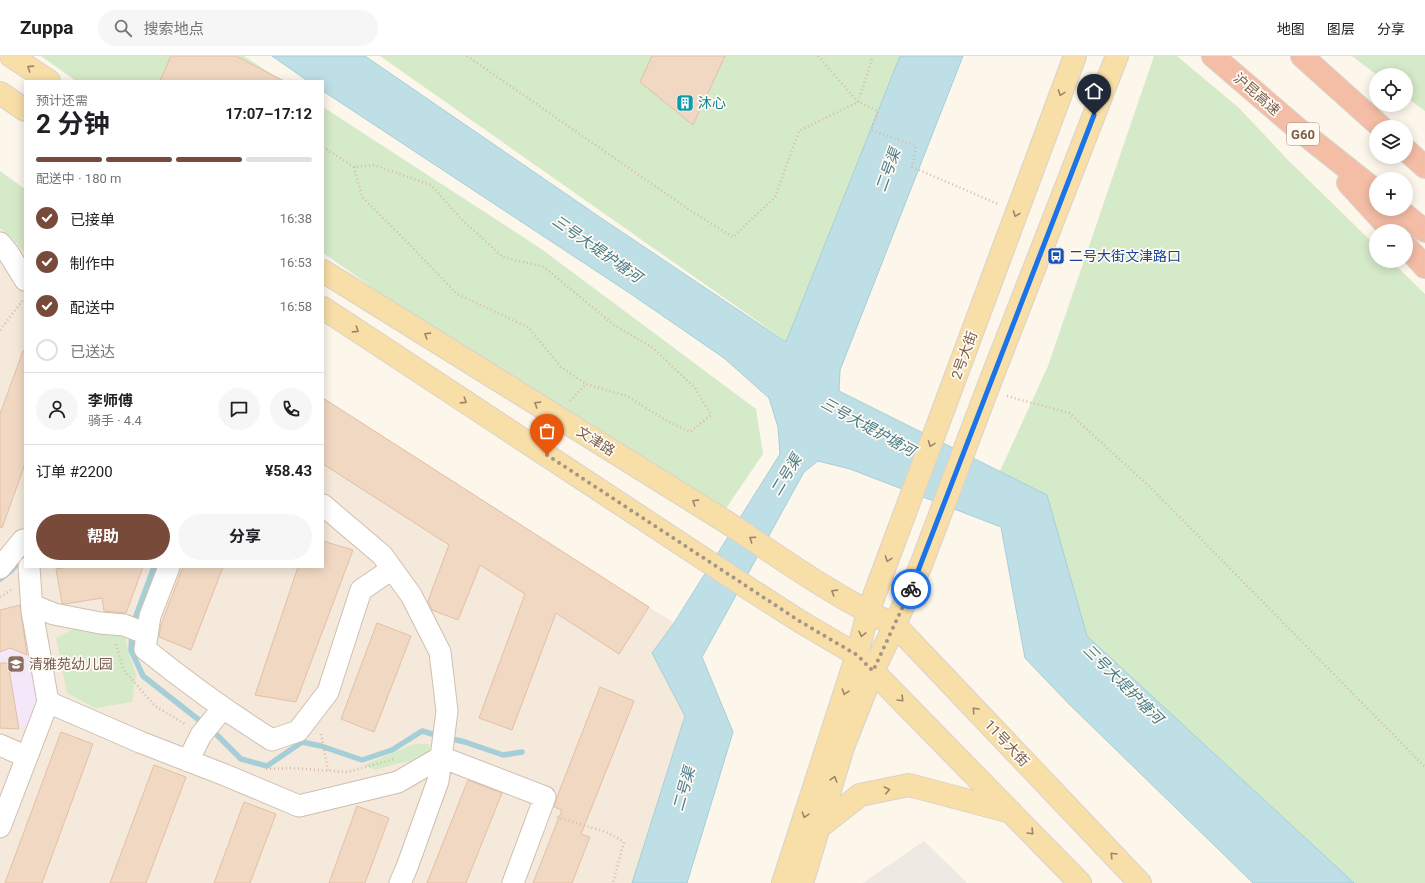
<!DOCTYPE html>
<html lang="zh">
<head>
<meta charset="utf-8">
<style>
	body { margin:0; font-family:Roboto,"Noto Sans SC",sans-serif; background:#f6f6f6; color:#202124; height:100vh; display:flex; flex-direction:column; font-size:15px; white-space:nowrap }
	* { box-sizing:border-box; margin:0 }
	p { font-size:13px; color:#757577 }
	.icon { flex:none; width:22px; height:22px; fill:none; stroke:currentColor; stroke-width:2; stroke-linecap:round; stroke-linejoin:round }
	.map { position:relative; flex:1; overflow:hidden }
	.side { position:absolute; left:24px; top:24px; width:300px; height:488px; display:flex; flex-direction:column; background:#fff; border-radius:0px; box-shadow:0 2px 10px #0003 }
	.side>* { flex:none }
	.tools { position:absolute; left:1369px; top:12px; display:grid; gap:8px }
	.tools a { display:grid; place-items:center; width:44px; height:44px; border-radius:50%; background:#fff; box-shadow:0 2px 10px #0003; font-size:20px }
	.pin { position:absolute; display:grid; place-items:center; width:34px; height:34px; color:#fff; margin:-41px -17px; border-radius:50% 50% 50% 0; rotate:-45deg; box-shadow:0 0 4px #0007 }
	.pin .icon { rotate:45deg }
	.courier { position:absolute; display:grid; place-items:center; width:40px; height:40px; margin:-20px; border:3px solid #1a73e8; border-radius:50%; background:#fff; color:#222; box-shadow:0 1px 5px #0007 }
	.headline em { font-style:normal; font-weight:700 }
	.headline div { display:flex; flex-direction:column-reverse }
	.headline { display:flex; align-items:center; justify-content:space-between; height:68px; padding:0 12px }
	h1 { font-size:26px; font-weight:700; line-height:30px }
	.bar { display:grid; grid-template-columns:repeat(4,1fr); gap:6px 4px; align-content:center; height:48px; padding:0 12px }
	.bar i { height:5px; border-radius:3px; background:#e0e0e0 }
	.bar .current { background:#774a3a }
	.bar p { grid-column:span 4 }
	.line { display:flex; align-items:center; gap:10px; padding:0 12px; border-top:1px solid #e0e0e0 }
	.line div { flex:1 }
	.round { display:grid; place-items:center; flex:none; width:42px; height:42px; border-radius:21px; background:#f6f6f6 }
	ol { padding:0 12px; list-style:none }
	li { display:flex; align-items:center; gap:12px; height:44px }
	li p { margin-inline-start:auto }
	li .icon { padding:4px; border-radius:50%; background:#774a3a; color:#fff; stroke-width:4 }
	li:last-child { color:#757577 }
	li i { width:22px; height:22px; border:2px solid #e0e0e0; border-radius:50% }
	.action { display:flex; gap:8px; margin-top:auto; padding:8px 12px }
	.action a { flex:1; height:46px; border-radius:24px; background:#774a3a; color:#fff; font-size:16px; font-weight:700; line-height:46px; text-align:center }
	.action a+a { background:#f6f6f6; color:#202124 }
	header { display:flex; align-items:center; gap:24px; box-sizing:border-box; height:56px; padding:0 20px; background:#fff; border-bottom:1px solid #e0e0e0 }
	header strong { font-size:19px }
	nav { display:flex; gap:22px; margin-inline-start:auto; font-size:14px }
	.search { width:280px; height:36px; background:#f6f6f6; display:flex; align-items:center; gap:10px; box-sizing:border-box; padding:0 14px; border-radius:22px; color:#757577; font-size:15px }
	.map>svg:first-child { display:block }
	.residential { fill:#f4e9da }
	.industrial { fill:#eee9e3 }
	.education { fill:#f4e7f9 }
	.green { fill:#d5eac9 }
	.water { fill:#bfdfe6; stroke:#a6ced8 }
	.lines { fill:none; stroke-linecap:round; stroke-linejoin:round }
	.stream { stroke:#a6ced8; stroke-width:5.5 }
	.building { fill:#f1d8c3; stroke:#e3bfa4 }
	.minor-casing { stroke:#cfbfb0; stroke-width:23 }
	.primary-casing { stroke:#d9d2cd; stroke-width:24 }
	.motorway-casing { stroke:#d9d2cd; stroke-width:24 }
	.path { stroke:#d7bba6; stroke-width:2.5; stroke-dasharray:1 3; stroke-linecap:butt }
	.minor { stroke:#fff; stroke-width:21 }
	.primary { stroke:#f8dea7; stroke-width:22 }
	.motorway { stroke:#f4bda5; stroke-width:22 }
	.oneway { stroke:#9e8569 }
	.done { stroke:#a69485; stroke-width:4; stroke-dasharray:0 7.2 }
	.route { stroke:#1a73e8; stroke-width:5 }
	.labels { text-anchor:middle; stroke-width:3.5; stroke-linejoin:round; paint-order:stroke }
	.shield { fill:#fffaf2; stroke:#a08e7f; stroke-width:1 }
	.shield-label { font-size:13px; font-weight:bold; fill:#785f4e }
	.street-label { font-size:14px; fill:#785f4e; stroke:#fffaf2 }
	.culture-label { font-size:14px; fill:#0d838f; stroke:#fffaf2; text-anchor:start }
	.transit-label { font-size:14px; fill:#164399; stroke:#fffaf2; text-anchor:start }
	.education-label { font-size:14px; fill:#785e54; stroke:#fffaf2; text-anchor:start }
	.water-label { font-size:15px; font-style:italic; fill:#477b8a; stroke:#fffaf2 }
</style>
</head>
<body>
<header>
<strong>Zuppa</strong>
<div class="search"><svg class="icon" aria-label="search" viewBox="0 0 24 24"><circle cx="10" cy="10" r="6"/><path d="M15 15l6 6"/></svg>搜索地点</div>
<nav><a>地图</a><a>图层</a><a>分享</a></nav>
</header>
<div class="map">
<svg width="1425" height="827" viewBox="0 0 1425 827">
	<rect width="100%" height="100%" fill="#fcf6eb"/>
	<path class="residential" d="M 0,136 L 25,154 L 25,511 L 323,511 L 323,342 L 674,567 L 652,597 L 685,660 L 632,827 L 0,827 Z"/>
	<path class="industrial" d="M 924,785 L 967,827 L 863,827 Z"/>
	<path class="education" d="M 22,549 L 42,662 L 19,673 L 0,672 L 0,554 Z"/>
	<path class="green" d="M 41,0 L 244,0 L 282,25 L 76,25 Z
		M 380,0 L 900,0 L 787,286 Z
		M 1154,0 L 1177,0 L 1239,52 L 1286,102 L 1376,190 L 1376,205 L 1391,205 L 1425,238 L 1425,827 L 1301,827 L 1052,602 L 995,426 L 1048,310 Z
		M 1352,0 L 1425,0 L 1425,55 L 1406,41 L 1406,19 L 1377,19 Z
		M 323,51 L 540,192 L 756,353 L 763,398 L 714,470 L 323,197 Z
		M 0,115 L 25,133 L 25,196 L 0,172 Z
		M 84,568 L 121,570 L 136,619 L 132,646 L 95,652 L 67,637 L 56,582 Z
		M 414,688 L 429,688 L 432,701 L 399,707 L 375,714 L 364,709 Z"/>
	<path class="water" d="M 272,0 L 365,0 L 604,164 L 786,286 L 900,0 L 963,0 L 840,314 L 839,335 L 1047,439 L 1087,580 L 1354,827 L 1253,827 L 1069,648 L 1025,602 L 1001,471 L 850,413 L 818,405 L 804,416 L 702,601 L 733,676 L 687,827 L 632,827 L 685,660 L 652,597 L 674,567 L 780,398 L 778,371 L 769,342 L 724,302 L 631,238 L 323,35 L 323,25 L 308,25 Z"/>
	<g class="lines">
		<path class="stream" d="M 0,523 L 12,514 L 25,499
			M 133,568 L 154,511
			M 132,576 L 131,594 L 143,620 L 213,675 L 241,703 L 267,710 L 302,686 L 321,690 L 362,704 L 392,694 L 422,675 L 439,680
			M 448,682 L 465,686 L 503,699 L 522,696"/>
	</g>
	<path class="building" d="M 171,0 L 236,0 L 284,25 L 160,25 Z
		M 652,0 L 725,0 L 693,69 L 640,26 Z
		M 23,295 L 25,295 L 25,408 L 2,472 L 0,471 L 0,358 Z
		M 323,342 L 649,551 L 619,598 L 556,557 L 512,674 L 479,662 L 525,538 L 480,509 L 458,564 L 432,554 L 428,545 L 449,489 L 323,408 Z
		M 323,485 L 353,494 L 296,646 L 255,639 L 298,511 L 323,511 Z
		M 67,511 L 143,511 L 126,557 L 104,555 L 102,542 L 65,548 L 62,547 L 56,513 Z
		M 183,511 L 223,511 L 191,594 L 159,581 L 161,569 Z
		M 20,549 L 27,599 L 10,592 L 0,596 L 0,554 Z
		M 377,567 L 411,580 L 374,676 L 341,663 Z
		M 0,607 L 8,607 L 19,673 L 0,672 Z
		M 600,631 L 634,645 L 581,778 L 590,781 L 572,827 L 533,827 L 562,754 L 554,751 L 557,741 Z
		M 61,676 L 93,688 L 42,827 L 5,827 Z
		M 154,709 L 186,721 L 146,827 L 110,827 Z
		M 468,724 L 502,737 L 466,827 L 427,827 Z
		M 244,746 L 276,758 L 250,827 L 214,827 Z
		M 357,750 L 389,762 L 365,827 L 329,827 Z"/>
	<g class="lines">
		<defs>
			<path id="minor" d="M 0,187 L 9,198 L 25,224
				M 323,449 L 382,499 L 411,539 L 440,596 L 447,655 L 438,725 L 407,811 L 400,827
				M 169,511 L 150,560 L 145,593 C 186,626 227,656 272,684 L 298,675 L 328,636 L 361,534 L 392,513
				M 0,512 L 23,484
				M 32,549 L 54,558 L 100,567 L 124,569 L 147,578
				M 48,646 L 140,686 L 225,719 L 299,750 L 398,726 L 441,701 L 545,741 L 513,827
				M 0,689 L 27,701
				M 188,705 L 201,679 L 223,652
				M 0,771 L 48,646 L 32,555 L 29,511"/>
			<path id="primary" d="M 11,0 L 49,25
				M 0,37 L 25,54
				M 323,215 L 728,467 C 782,503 836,542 895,569 L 1140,827
				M 323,252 L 751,534 L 801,566 L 857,599 L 1080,827
				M 818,772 L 860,739 L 909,729 L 1011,756
				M 783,827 L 857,599 L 868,556 L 1075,0
				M 802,827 L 843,691 L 873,615 L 895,569 L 921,509 L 987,334 L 1117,0"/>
			<path id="motorway" d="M 1213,0 L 1298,73 L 1376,135
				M 1302,0 L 1381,71
				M 1406,94 L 1425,111
				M 1348,127 L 1392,175
				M 1398,153 L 1425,175
				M 1406,190 L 1425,211"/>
		</defs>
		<use href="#minor" class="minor-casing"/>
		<use href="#primary" class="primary-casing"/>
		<use href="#motorway" class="motorway-casing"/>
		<path class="path" d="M 467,0 L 688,153 L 733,181 L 775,141 L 799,75 L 858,46 L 873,0
			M 818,0 L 858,46 L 878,55 L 871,74 L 916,90 L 912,111 L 998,148
			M 323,91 L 354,111 L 374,109 L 431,129 L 462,164 L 503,201 L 544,211 L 614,269 L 653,292 L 695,332 L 711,359 L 690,376 L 667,365 L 627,340 L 586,328 L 570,345
			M 354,111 L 362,141 L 411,190 L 457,238 L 528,271 L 561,311 L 586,328
			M 0,274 L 23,244
			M 1007,340 L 1069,357 L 1150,431 L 1425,711
			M 0,541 L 11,534
			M 116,588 L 123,613 L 155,650 L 185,668
			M 321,678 L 328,714
			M 266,713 L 292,712 L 347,716 L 395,703
			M 557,761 L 606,776 L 624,786 L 613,827"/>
		<use href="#minor" class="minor"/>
		<use href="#primary" class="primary"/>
		<use href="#motorway" class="motorway"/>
	</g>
	<defs><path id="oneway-chevron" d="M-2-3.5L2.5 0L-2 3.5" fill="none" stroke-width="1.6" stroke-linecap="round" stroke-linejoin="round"/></defs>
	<g class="oneway">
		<use href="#oneway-chevron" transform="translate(30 12) rotate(-147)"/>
		<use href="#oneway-chevron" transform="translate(1061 37) rotate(110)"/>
		<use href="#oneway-chevron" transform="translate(1016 158) rotate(111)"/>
		<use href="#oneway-chevron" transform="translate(356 274) rotate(33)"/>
		<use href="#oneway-chevron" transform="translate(427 279) rotate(-148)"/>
		<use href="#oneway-chevron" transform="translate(464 345) rotate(33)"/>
		<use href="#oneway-chevron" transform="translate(537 348) rotate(-148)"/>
		<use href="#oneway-chevron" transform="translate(931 388) rotate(111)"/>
		<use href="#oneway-chevron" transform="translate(695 446) rotate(-148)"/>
		<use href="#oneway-chevron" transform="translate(752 483) rotate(-146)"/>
		<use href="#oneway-chevron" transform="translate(888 503) rotate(110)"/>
		<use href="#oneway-chevron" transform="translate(834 536) rotate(-148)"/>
		<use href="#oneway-chevron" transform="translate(862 578) rotate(104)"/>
		<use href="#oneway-chevron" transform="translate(845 636) rotate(108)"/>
		<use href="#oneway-chevron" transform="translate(901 643) rotate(46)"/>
		<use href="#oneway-chevron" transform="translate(975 654) rotate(-133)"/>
		<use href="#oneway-chevron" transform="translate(834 723) rotate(-73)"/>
		<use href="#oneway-chevron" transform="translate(887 734) rotate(-12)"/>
		<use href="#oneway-chevron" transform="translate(805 759) rotate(108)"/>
		<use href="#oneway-chevron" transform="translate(1031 776) rotate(46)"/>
		<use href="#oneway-chevron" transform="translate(1113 799) rotate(-133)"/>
	</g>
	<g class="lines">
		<path class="done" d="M 547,399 L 801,566 L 857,599 L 873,615 L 911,533"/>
		<path class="route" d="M 911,533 L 1094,59"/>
	</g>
	<defs>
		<symbol id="building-square" viewBox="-11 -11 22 22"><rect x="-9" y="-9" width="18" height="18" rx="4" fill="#0f9aa8" stroke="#fffaf2"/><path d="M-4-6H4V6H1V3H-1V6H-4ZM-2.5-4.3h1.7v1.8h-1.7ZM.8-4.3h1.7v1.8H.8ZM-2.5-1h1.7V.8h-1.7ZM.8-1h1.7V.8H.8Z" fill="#fff"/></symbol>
		<symbol id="bus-square" viewBox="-11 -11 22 22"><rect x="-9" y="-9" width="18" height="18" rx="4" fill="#1a4fb4" stroke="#fffaf2"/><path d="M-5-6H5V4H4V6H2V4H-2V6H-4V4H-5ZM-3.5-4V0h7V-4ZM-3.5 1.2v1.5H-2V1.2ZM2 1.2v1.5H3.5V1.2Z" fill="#fff"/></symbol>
		<symbol id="school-square" viewBox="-11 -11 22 22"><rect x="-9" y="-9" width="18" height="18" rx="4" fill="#8d6e63" stroke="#fffaf2"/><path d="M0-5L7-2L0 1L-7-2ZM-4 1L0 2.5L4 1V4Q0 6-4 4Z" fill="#fff"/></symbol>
	</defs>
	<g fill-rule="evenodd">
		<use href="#building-square" x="675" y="37" width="20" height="20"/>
		<use href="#bus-square" x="1046" y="190" width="20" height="20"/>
		<use href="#school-square" x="6" y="598" width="20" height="20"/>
	</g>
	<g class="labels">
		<rect class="shield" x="1287" y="67" width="32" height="22" rx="3"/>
		<g class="shield-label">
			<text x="1303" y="83">G60</text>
		</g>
		<g class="street-label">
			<text transform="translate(1257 38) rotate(41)" y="5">沪昆高速</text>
			<text transform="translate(964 299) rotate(-70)" y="5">2号大街</text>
			<text transform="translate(596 385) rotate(32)" y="5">文津路</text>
			<text transform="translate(1007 687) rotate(47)" y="5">11号大街</text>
		</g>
		<g class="culture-label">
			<text x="698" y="52">沐心</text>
		</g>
		<g class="transit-label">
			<text x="1069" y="205">二号大街文津路口</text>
		</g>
		<g class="education-label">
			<text x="29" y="613">清雅苑幼儿园</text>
		</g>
		<g class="water-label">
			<text transform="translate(888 114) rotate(-70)" y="5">二号渠</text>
			<text transform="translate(597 193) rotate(35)" y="5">三号大堤护塘河</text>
			<text transform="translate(868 371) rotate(29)" y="5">三号大堤护塘河</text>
			<text transform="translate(786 419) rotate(-59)" y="5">二号渠</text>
			<text transform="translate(1123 628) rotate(45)" y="5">三号大堤护塘河</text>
			<text transform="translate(684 733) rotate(-74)" y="5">二号渠</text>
		</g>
	</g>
</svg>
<div class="tools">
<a><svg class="icon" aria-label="locate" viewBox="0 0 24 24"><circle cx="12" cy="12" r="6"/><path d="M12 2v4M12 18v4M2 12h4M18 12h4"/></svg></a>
<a><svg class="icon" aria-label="layers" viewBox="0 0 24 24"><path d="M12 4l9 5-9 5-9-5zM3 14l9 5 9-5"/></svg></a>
<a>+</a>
<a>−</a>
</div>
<div class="pin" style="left:547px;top:399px;background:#ea580c"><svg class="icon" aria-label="bag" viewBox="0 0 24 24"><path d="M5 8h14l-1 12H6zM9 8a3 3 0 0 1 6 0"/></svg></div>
<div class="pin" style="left:1094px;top:59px;background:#1f2937"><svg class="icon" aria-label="home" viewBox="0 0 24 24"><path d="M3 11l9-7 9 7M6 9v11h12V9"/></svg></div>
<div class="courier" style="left:911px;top:533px"><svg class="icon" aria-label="bike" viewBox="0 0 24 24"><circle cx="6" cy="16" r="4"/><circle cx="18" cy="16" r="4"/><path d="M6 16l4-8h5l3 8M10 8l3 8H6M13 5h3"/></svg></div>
<section class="side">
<div class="headline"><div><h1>2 分钟</h1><p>预计还需</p></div><em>17:07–17:12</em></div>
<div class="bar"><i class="current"></i><i class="current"></i><i class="current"></i><i></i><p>配送中 · 180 m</p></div>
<ol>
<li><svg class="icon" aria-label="check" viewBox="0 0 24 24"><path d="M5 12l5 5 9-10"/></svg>已接单<p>16:38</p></li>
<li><svg class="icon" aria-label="check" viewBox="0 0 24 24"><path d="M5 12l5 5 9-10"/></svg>制作中<p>16:53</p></li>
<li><svg class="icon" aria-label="check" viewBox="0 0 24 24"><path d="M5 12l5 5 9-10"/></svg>配送中<p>16:58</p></li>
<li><i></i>已送达</li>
</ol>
<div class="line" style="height:72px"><a class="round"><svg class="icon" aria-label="person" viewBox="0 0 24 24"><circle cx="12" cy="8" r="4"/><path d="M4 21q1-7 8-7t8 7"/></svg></a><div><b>李师傅</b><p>骑手 · 4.4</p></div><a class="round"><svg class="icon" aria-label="chat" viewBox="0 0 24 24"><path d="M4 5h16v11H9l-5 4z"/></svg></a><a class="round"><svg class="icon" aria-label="phone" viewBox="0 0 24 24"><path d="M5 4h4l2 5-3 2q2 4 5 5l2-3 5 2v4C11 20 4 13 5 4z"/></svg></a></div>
<div class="line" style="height:52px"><div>订单 #2200</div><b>¥58.43</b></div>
<div class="action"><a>帮助</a><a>分享</a></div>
</section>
</div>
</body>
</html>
